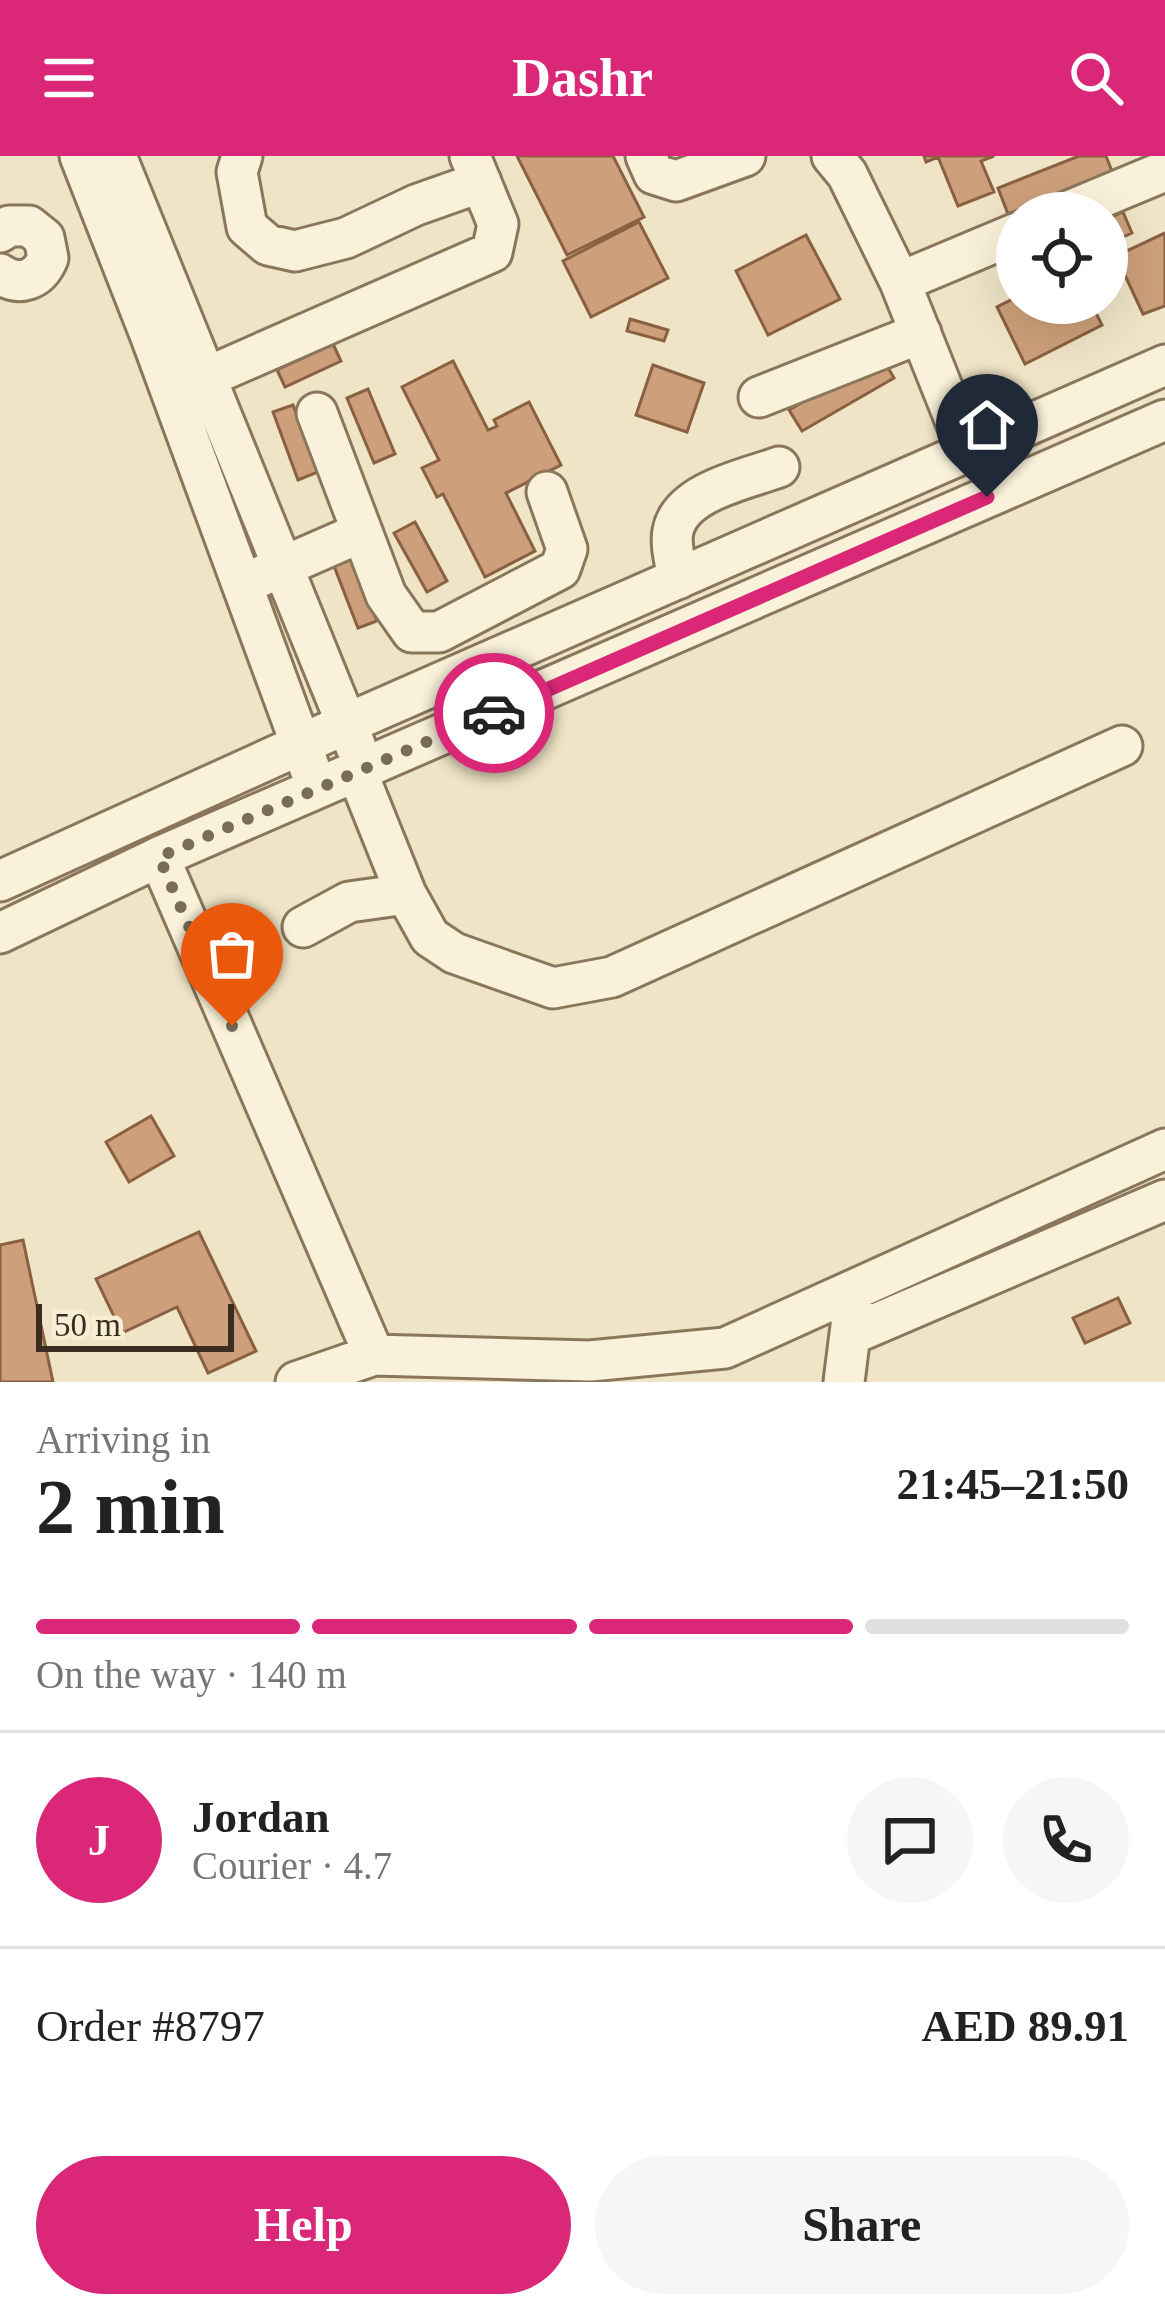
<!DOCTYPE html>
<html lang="en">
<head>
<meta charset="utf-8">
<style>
	body { margin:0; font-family:"Times New Roman",serif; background:#f6f6f6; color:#222; height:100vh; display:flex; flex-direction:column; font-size:45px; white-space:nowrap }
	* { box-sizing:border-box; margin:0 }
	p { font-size:39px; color:#767676 }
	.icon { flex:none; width:66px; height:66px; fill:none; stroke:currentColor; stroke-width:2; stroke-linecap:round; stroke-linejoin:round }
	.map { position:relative; height:1226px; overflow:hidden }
	.sheet { display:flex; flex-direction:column; background:#fff; flex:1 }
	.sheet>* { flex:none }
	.controls { position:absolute; left:996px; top:36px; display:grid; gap:24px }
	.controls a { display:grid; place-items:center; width:132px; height:132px; border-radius:50%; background:#fff; box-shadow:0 12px 48px #0002; font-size:60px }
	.scale { position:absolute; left:36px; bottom:30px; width:198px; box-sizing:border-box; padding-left:12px; border:6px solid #3a2d1f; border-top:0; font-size:33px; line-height:42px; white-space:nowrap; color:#3a2d1f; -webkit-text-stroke:9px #f6eed5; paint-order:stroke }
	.pin { position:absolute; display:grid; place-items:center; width:102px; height:102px; color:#fff; margin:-123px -51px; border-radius:50% 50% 50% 0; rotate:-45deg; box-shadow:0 0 12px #0007 }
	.pin .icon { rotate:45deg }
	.courier { position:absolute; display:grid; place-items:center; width:120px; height:120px; margin:-60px; border:9px solid #db2777; border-radius:50%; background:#fff; color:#222; box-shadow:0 3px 15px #0007 }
	.headline em { font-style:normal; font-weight:800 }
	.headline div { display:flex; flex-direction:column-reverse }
	.headline { display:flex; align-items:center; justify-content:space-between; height:204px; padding:0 36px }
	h1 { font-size:78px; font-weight:800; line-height:90px }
	.bar { display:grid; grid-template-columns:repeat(4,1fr); gap:18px 12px; align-content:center; height:144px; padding:0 36px }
	.bar i { height:15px; border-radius:9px; background:#e0e0e0 }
	.bar .on { background:#db2777 }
	.bar p { grid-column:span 4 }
	.line { display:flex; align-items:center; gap:30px; padding:0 36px; border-top:3px solid #e0e0e0 }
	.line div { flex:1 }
	.round { display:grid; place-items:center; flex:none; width:126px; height:126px; border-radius:63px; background:#f6f6f6 }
	.primary-button { display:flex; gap:24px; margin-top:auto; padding:24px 36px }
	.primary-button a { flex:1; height:138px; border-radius:72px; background:#db2777; color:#fff; font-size:48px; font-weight:800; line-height:138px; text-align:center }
	.primary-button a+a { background:#f6f6f6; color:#222 }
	header { display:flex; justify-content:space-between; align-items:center; height:156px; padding:0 36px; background:#db2777; color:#fff; font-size:54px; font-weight:800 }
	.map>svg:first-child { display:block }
	.building { fill:#cda07b; stroke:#896041; stroke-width:3 }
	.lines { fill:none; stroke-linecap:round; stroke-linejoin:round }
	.minor-casing { stroke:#8a765b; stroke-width:45 }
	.minor { stroke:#f9f1d9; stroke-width:39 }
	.done { stroke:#796d59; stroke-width:12; stroke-dasharray:0 21.6 }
	.route { stroke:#db2777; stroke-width:15 }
</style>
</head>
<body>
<header><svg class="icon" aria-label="menu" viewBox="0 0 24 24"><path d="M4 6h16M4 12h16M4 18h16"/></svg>Dashr<svg class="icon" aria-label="search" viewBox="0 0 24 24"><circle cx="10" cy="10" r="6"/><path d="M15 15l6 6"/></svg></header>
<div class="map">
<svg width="1165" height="1226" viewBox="0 0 1165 1226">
	<rect width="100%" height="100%" fill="#efe4c6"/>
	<path class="building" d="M 517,0 L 613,0 L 644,61 L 567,99 Z
		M 924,0 L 994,0 L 981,5 L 994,36 L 958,50 L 938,1 L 926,6 Z
		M 1079,0 L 1106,0 L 1113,18 L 1008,58 L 998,32 Z
		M 1123,56 L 1132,77 L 1107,88 L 1107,63 Z
		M 639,66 L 668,122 L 591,161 L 563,105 Z
		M 1165,77 L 1165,150 L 1143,158 L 1116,100 Z
		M 806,79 L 840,143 L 768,179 L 736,115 Z
		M 1017,141 L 1017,147 L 1091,147 L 1102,169 L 1025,208 L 997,151 Z
		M 630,163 L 668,174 L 664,185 L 627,175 Z
		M 333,188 L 341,205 L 285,231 L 277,214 Z
		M 881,200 L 894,222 L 802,275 L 789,254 Z
		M 453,205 L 488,274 L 497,270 L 494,264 L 529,246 L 561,309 L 506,337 L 535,395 L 485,421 L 443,338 L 437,341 L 422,312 L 439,304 L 402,231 Z
		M 653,209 L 704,227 L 687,276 L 636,259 Z
		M 368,233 L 395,298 L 374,307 L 347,242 Z
		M 293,249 L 318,316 L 298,324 L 273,256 Z
		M 415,366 L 447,425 L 427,436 L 394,377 Z
		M 352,403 L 377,465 L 358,472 L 334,410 Z
		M 151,960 L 174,1000 L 129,1026 L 106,986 Z
		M 199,1076 L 256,1195 L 208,1217 L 177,1151 L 122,1177 L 96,1123 Z
		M 23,1084 L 53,1226 L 0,1226 L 0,1089 Z
		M 1118,1142 L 1130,1167 L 1085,1187 L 1073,1162 Z"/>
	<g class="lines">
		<defs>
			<path id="minor" d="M 80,0 L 151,181 L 310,613
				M 116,0 L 356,591
				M 242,0 L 237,16 L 247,71 L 268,89 L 295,95 L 346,82 L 416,49 L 481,26
				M 646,0 L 654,18 L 676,25 L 745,0
				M 832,0 L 847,18 L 900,126 L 968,296
				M 1064,57 L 1165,15
				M 0,76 L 9,70 L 29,70 L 44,82 L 48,102 C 39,124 20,131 0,118
				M 900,126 L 1017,77
				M 182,232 L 492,96 L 498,68 L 470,0
				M 759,241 L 921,177
				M 317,257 L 386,439 L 412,476 L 439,476 L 560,413 L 567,393 L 547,336
				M 257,422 L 362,376
				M 678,423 C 676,409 670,389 673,375 C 681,335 747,323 779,311
				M 357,616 L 406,738 L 430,781 L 454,797 L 553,832 L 612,821 L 1122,590
				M 159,701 L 374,1199 L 590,1205 L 725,1192 L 1165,993
				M 0,725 L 346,568 L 1165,209
				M 303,771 L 349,746 L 406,738
				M 0,777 L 159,701 L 1165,264
				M 850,1179 L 1165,1044
				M 296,1226 L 374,1199
				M 844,1226 L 853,1154"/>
		</defs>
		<use href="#minor" class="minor-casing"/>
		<use href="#minor" class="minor"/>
	</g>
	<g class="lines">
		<path class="done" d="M 232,870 L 159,701 L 494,557"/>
		<path class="route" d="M 494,557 L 987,341"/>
	</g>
</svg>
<div class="controls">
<a><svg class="icon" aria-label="locate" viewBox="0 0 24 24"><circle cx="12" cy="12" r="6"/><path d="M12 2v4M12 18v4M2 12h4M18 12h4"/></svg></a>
</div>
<div class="scale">50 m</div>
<div class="pin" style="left:232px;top:870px;background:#ea580c"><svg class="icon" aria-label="bag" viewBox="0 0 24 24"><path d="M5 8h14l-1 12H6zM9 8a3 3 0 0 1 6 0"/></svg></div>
<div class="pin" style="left:987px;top:341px;background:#1f2937"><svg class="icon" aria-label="home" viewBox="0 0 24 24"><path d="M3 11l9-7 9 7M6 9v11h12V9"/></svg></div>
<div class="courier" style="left:494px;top:557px"><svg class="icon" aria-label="car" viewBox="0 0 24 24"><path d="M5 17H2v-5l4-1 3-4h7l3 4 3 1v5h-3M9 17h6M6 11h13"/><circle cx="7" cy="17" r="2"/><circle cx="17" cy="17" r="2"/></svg></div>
</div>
<section class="sheet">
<div class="headline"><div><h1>2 min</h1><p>Arriving in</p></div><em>21:45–21:50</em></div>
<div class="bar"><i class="on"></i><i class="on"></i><i class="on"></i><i></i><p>On the way · 140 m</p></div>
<div class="line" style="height:216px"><b class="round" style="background:#db2777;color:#fff">J</b><div><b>Jordan</b><p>Courier · 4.7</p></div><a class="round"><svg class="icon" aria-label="chat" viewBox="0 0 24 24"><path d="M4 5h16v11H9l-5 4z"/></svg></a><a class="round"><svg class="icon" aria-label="phone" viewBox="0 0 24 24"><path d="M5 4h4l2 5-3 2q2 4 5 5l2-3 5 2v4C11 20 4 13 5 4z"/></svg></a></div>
<div class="line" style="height:156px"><div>Order #8797</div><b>AED 89.91</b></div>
<div class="primary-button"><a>Help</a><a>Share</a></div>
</section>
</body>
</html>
